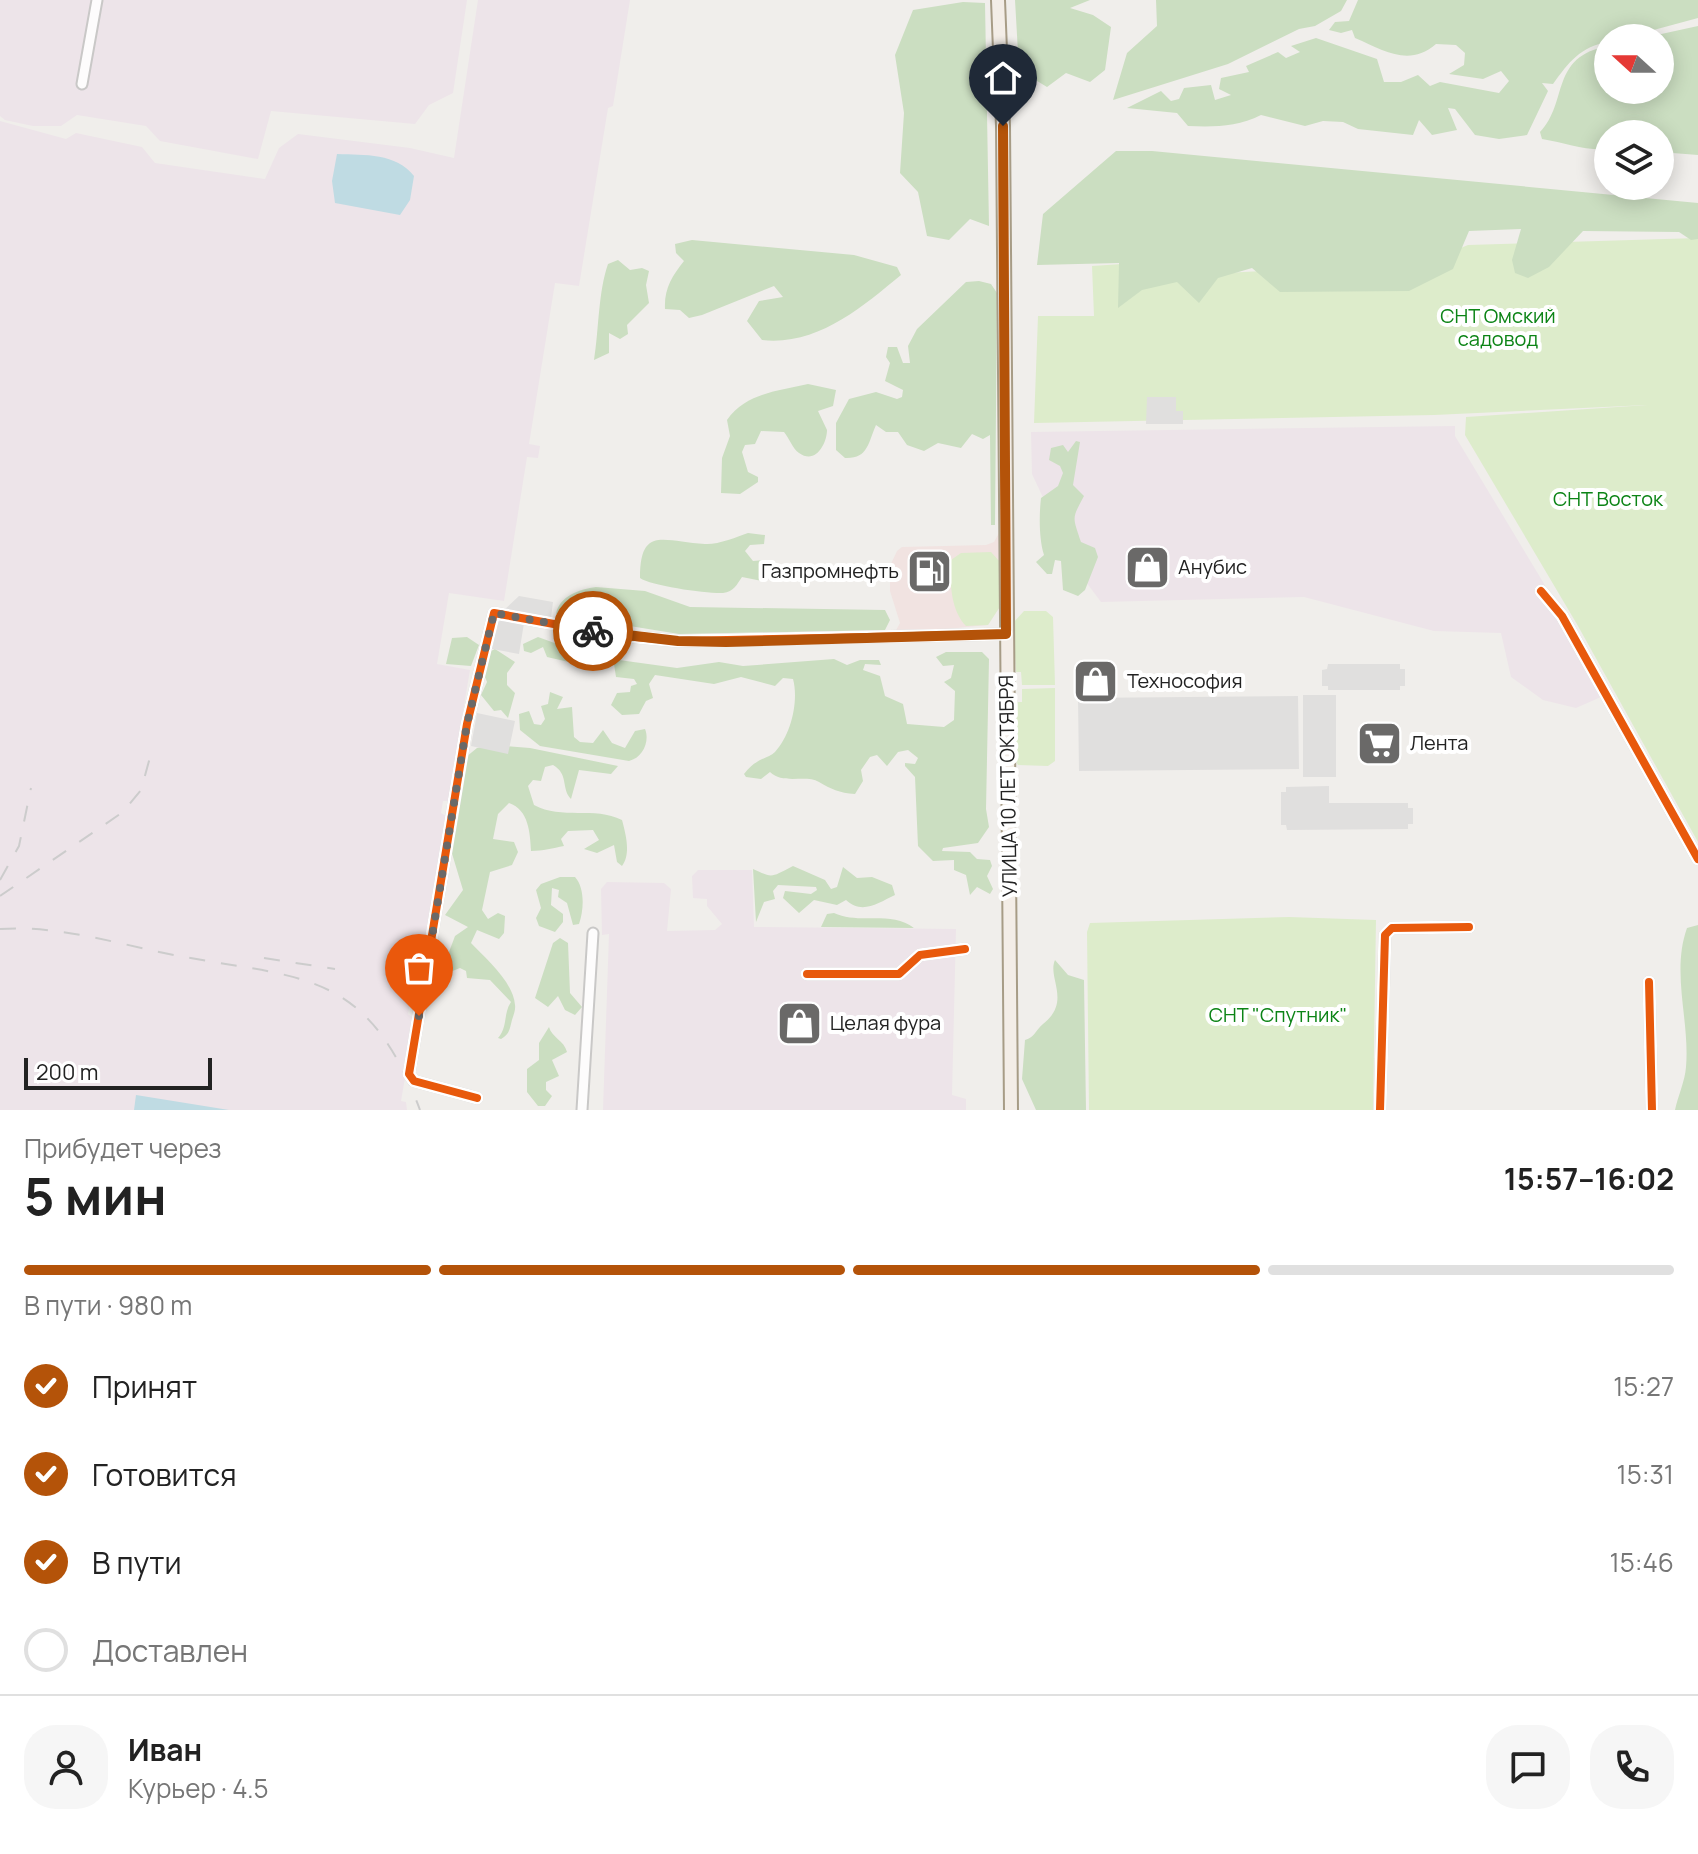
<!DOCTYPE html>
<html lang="ru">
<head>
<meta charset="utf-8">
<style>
	body { margin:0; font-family:Manrope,sans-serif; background:#f6f6f6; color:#222; height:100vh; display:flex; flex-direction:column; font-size:30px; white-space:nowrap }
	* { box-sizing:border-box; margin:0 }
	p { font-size:26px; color:#767676 }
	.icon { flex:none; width:44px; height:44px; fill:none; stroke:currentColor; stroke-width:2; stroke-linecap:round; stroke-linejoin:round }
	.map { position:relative; height:1110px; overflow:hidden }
	.details { display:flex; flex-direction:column; background:#fff; flex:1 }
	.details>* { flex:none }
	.needle { width:52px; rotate:291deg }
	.buttons { position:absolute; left:1594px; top:24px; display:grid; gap:16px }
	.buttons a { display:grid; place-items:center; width:80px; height:80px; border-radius:50%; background:#fff; box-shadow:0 4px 20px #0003; font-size:40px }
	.scale { position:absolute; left:24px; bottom:20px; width:188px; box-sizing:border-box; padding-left:8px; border:4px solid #222; border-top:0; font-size:22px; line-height:28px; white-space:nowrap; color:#222; -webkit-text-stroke:6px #fff; paint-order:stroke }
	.pin { position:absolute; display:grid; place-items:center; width:68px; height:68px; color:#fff; margin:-82px -34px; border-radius:50% 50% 50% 0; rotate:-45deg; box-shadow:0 0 8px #0007 }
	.pin .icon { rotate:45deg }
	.courier { position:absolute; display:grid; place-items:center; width:80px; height:80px; margin:-40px; border:6px solid #b45309; border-radius:50%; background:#fff; color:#222; box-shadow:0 2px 10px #0007 }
	.head em { font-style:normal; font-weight:700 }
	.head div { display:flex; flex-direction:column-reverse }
	.head { display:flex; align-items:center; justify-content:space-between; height:136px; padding:0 24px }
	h1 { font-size:52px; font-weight:700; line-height:60px }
	.bar { display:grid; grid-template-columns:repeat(4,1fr); gap:12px 8px; align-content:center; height:96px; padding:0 24px }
	.bar i { height:10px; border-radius:6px; background:#e0e0e0 }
	.bar .on { background:#b45309 }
	.bar p { grid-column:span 4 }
	.line { display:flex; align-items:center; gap:20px; padding:0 24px; border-top:2px solid #e0e0e0 }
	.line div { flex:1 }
	.round { display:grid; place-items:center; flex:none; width:84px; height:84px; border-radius:32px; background:#f6f6f6 }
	ol { padding:0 24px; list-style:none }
	li { display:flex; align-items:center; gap:24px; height:88px }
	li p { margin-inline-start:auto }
	li .icon { padding:8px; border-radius:50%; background:#b45309; color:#fff; stroke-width:4 }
	li:last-child { color:#767676 }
	li i { width:44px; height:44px; border:4px solid #e0e0e0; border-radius:50% }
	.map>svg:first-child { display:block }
	.commercial { fill:#f1e3e1 }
	.industrial { fill:#ede4e9 }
	.grass { fill:#ddeccb }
	.forest { fill:#cbdec1 }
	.parking { fill:#e0dfde }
	.water { fill:#bfdbe3 }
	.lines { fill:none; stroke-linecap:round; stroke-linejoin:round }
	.minor-casing { stroke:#c9c8c7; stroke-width:13 }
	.major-casing { stroke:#a79c86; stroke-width:16 }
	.minor { stroke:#fdfcfc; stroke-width:9 }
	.major { stroke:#f3ede7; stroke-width:12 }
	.rail { stroke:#ccc; stroke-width:2; stroke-dasharray:16 16; stroke-linecap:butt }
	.cycleway-casing { stroke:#fff; stroke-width:13 }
	.cycleway { stroke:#e8590c; stroke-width:8 }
	.done { stroke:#6a6968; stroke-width:8; stroke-dasharray:0 14.4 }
	.route { stroke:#b45309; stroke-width:10 }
	.labels { text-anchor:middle; stroke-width:8; stroke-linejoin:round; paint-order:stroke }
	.park-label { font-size:20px; fill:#0c8416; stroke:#fff }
	.poi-label { font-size:20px; fill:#222; stroke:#fff; text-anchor:start }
	.street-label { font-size:20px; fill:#222; stroke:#fff }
</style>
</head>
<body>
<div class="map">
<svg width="1698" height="1110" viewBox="0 0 1698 1110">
	<rect width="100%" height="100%" fill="#f0eeeb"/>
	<path class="commercial" d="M 999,533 L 1001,605 L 988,625 L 894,634 L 900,623 L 890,591 L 890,566 L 897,551 L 902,547 L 986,545 L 994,542 Z"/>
	<path class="industrial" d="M 0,0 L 467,0 L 453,93 L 429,105 L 415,124 L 271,111 L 258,159 L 160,141 L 146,126 L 77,115 L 61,126 L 33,126 L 5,120 L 0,116 Z
		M 478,0 L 630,0 L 613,106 L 608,108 L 579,286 L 555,283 L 529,444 L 540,446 L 538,458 L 527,457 L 504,601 L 449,593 L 437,664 L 470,670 L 448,801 L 443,801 L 441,813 L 446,816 L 421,978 L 413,987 L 408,1014 L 415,1020 L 401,1101 L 406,1102 L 407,1110 L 0,1110 L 0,121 L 66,139 L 76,133 L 142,147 L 155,163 L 265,179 L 279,148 L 298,134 L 410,148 L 454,158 Z
		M 1455,426 L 1455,436 L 1610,693 L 1576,708 L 1543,700 L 1511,677 L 1501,633 L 1434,631 L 1304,597 L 1101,602 L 1077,570 L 1032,474 L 1031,432 Z
		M 698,870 L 752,870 L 754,927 L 956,929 L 952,1095 L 966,1099 L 966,1110 L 603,1110 L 609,934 L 602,935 L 601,889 L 607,882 L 664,883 L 671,889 L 667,931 L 715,930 L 722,924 L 707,906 L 707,899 L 693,898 L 692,876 Z"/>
	<path class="grass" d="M 1698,238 L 1698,842 L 1578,626 L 1465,435 L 1466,417 L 1647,405 L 1434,415 L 1034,423 L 1038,316 L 1094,316 L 1092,266 L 1137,263 L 1187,275 L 1301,269 L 1410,269 L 1468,245 Z
		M 991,552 L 1000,562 L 1001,605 L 988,625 L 966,626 C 950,609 950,582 951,560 L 961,553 Z
		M 1024,611 L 1046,611 L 1053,617 L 1055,685 L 1022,685 L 1021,672 L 1016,672 L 1013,623 Z
		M 1055,688 L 1055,761 L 1048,766 L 1018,765 C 1008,749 1012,720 1017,702 L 1022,702 L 1022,689 Z
		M 1289,917 L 1376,920 L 1373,1110 L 1089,1110 L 1087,932 L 1090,923 Z"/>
	<path class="forest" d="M 1015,0 L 1090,0 L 1070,8 L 1093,15 L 1111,27 L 1105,70 L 1090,82 L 1066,73 L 1047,87 L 1019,70 Z
		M 1156,0 L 1347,0 L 1341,11 L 1315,26 L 1299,29 L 1228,64 L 1113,100 L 1127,53 L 1157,26 Z
		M 1358,0 L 1698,0 L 1698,18 L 1624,38 L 1608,38 L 1608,42 C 1580,47 1569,62 1553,84 L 1542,83 L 1548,91 L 1527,135 L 1499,139 L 1475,135 L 1455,109 L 1448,108 L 1457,130 L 1432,135 L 1419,120 L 1413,135 L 1358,129 L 1343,122 L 1323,121 L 1305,126 L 1261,115 C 1237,127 1214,127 1188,126 L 1177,113 L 1127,108 L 1161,91 L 1171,101 L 1179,99 L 1184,88 L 1211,85 L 1215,100 L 1231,95 L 1219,89 L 1221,78 L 1249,72 L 1246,66 L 1278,52 L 1286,58 L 1300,52 L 1291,46 L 1316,38 L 1377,59 L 1384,82 L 1401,82 L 1418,75 L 1430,86 L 1440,82 L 1499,93 L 1509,81 L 1501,71 L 1483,79 L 1449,74 L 1464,65 L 1465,53 L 1456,45 L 1436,44 C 1409,67 1385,51 1355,38 L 1352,30 L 1341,33 L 1329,30 L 1335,22 L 1349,21 Z
		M 963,2 L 985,3 L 989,226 L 970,219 L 949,240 L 927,236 L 918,192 L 900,173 L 904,113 L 895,55 L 913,10 Z
		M 1698,26 L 1698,155 L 1660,152 L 1660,134 L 1608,134 L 1608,149 C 1585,151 1566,143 1542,139 L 1540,132 C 1569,102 1549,57 1608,46 L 1608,90 L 1660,90 L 1660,38 L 1643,38 Z
		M 1116,151 L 1152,151 L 1698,203 L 1698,239 L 1691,240 L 1679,232 L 1583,231 L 1549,267 L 1528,278 L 1515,273 L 1512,260 L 1521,229 L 1469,231 L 1453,269 L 1409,291 L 1280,292 L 1252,268 L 1218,278 L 1199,303 L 1177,282 L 1142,290 L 1118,308 L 1119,263 L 1037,265 L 1043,214 Z
		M 692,240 L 854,255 L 897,267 L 901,275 C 861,308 817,346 762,340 L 747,321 L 759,301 L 783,297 L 774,286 L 702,315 L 689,318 L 680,310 L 665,309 C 664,289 672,276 684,261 L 676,253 L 675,244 Z
		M 618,260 L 630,270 L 642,268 L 649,271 L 646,285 L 649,303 L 627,325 L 628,334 L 620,339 L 609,333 L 609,353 L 594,360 C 599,330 598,293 608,264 Z
		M 979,281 L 991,284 L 997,293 L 995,525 L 991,525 L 990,435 L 983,439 L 972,434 L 961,448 L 938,443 L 924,451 L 907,445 L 898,432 L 886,432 L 876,425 C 868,443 868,459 845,458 L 836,450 L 836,423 L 849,399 L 876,392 L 897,399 L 902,397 L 903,390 L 885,381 L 890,363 L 886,357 L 888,347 L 897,347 L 903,363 L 910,363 L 908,346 L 917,329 L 966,282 Z
		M 808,384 L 836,390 L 833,406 L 818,411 L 827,430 C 827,443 816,465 799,453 C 793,449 789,438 784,432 L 761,431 L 755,444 L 745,445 L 742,452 L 748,472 L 758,477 L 758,482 L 740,494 L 721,493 L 722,458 L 730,436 L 727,420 C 746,393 778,391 808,384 Z
		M 1076,441 L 1080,442 L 1073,485 L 1084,496 C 1072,519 1072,515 1081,542 L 1095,548 L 1098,557 L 1085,590 L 1078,596 L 1063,590 L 1061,561 L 1055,560 L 1052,574 L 1047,574 L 1036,562 L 1044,555 C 1039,540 1039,515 1041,498 L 1058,486 L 1063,473 L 1060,466 L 1049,460 L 1051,448 L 1063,445 L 1068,452 Z
		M 748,533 L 765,535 L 764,544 L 750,545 L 745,551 L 753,561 L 765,560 L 771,565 L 762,581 L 742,577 C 737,584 734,592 723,593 C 709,594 651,586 640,578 C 640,525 664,542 705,544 C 717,545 737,537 748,533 Z
		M 596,587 L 645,591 L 690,607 L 885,610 L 890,620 L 885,630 L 679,634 L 556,614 C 559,596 580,589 596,587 Z
		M 467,637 L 479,645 L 471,666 L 446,664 L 452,638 Z
		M 538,637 L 582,653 L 584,659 L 573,663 L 547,657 L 543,647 L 531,653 L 524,651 L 523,644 Z
		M 495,649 L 515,662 L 507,673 L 507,685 L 515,693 L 508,718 L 501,710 L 494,711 L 481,695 L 487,682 L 483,672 L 489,652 Z
		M 946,652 L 982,652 L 989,659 L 986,809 L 989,827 L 978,843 L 943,848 L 942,851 L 970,852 L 977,859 L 990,860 L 992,866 L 987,876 L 993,889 L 990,894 L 977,887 L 970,895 L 966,875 L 954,870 L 954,860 L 933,861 L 918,846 L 915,777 L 905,766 L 905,763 L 915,764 L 918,758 L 908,750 L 898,752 L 887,766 L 877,755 L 870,757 L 861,770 L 863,781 L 855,794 C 839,793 831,789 819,782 C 806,774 783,785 770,772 L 761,779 L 746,777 L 744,774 C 757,757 768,759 775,752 C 791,735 799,701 793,679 L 783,678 L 775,686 L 741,677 L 714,684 L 655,675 L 649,684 L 653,698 L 646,701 L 639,714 L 622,715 L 611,705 L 617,693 L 630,692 L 631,686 L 637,684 L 634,679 L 616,677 L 614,664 L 619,660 L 677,668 L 719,662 L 743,666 L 834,659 L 847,665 L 860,660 L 879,660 L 881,665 L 865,664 L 863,670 L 880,676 L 885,696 L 903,704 L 907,724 L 944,727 L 954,720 L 955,691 L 944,682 L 951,678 L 954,665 L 943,666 L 936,657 Z
		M 550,692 L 563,697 L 557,709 L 572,707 L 574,737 L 580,742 L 593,743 L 603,730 L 612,743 L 625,748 L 635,731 L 645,729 C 650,741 643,758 629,761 L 540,746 L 520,730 L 519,714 L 529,711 L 534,724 L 541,725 L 545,719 L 541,706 L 548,704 Z
		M 490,745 L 530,748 L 618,766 L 611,774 L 579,770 L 571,799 C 561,789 569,774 553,765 L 545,767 L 541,781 L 533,780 L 528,786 L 534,805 C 562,820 594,806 622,820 C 626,835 631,854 622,866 L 617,862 L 614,845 L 597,853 L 584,849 L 599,840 L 593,830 L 568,831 L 561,839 L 564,846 C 553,848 543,851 531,851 C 530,833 529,810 509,803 L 498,814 L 493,839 L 514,842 L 518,852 L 512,865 L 490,872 L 482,910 L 488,919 L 498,913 L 505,916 L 504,933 L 499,939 L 477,930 L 471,943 C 485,958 513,981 515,1005 C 516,1011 512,1018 511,1024 C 509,1032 508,1035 501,1039 L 498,1038 C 508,1027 503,1014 511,1002 L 490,980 L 467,978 L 466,971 L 460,968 L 450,972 L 443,968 L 455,936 L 468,927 L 445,915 L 463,890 L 450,847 L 466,757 L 477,748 Z
		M 793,866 L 825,880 L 831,889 L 837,887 L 843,867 L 857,878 L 872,877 L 892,885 L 895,895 C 878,903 862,915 846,900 L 837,905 L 814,900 L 799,913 L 783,898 L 785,891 L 811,894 L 817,890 L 816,887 L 778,885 L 773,891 L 775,899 L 764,902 L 756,922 L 753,869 C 773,878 770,878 793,866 Z
		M 560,877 L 575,877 C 585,888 584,910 579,924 L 573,925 L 567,903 L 558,897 L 559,890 L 552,888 L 551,905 L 563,914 L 563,922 L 555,932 L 539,926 L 536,918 L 541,908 L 536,890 L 541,884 Z
		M 834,913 C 859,925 891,910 914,928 L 821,927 L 827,914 Z
		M 1698,925 L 1698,1110 L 1675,1110 C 1678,1096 1685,1081 1686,1067 C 1690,1021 1671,973 1687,928 Z
		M 560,938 L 568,943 L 570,993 L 582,1007 L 575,1015 L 565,1010 L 558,996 L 548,1007 L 535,998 L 553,943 Z
		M 1055,960 L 1068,975 L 1084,980 L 1086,1110 L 1036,1110 L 1022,1079 L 1025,1040 C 1035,1037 1035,1031 1043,1024 C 1072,1001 1047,978 1055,960 Z
		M 549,1027 C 552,1038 564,1040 567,1052 L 552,1060 L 559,1076 L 546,1082 L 546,1090 L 552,1096 L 545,1106 L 538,1106 L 527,1092 L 527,1069 L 539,1060 L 539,1043 Z"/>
	<path class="parking" d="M 1147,397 L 1176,397 L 1176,411 L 1183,411 L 1183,424 L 1146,424 Z
		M 519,596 L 553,602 L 551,618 L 504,610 Z
		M 502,619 L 524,623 L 519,654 L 487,648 L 493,627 Z
		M 1328,664 L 1400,664 L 1400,669 L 1405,669 L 1405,686 L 1400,686 L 1400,690 L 1328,690 L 1328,686 L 1322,686 L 1322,670 L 1327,669 Z
		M 1303,695 L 1336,695 L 1336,777 L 1303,777 Z
		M 1298,696 L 1299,769 L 1079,771 L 1078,698 Z
		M 477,713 L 515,721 L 508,754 L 471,746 Z
		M 1329,786 L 1329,803 L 1408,803 L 1408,808 L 1413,808 L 1413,824 L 1408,824 L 1408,829 L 1287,830 L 1286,825 L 1281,825 L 1281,792 L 1286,792 L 1286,787 Z"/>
	<path class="water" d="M 337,154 C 365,155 396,153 414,176 L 410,200 L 400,215 L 335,203 L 332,181 Z
		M 136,1095 L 229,1110 L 134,1110 Z"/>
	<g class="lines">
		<defs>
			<path id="minor" d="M 82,84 L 97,0
				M 1541,591 L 1562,616 L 1698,859
				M 807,974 L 899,974 L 920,955 L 965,949
				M 1649,982 L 1652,1110
				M 477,1098 L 414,1081 L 409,1074 L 467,724 L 494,613 L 614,635 L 678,641 L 1006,634
				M 582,1110 L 593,933
				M 1380,1110 L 1385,935 L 1392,928 L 1469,927"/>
			<path id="major" d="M 998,0 L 1003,126 L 1011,1110"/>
		</defs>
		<use href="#minor" class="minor-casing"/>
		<use href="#major" class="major-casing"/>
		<use href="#minor" class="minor"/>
		<use href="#major" class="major"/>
		<path class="rail" d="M 0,880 L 19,846 L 31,788
			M 0,896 L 123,812 L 141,790 L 152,750
			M 0,929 C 54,925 112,942 164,953 C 296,980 365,963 420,1110
			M 264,958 L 335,969"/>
		<defs>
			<path id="cycleway" d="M 1541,591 L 1562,616 L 1698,859
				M 807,974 L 899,974 L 920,955 L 965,949
				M 1649,982 L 1652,1110
				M 477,1098 L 414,1081 L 409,1074 L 467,724 L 494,613 L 614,635 L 678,641 L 1006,634
				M 1380,1110 L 1385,935 L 1392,928 L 1469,927"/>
		</defs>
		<use href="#cycleway" class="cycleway-casing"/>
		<use href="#cycleway" class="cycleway"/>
	</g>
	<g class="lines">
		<path class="done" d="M 419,1016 L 467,724 L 494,613 L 593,631"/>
		<path class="route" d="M 593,631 L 678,641 L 726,642 L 1006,634 L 1003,126"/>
	</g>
	<defs>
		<symbol id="shop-square" viewBox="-11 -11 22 22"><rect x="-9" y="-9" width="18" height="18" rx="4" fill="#6a6968" stroke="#fff"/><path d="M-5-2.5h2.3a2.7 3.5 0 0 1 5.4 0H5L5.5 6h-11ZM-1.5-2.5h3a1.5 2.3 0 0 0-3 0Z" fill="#fff"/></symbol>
		<symbol id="fuel-square" viewBox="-11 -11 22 22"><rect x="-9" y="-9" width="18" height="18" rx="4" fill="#6a6968" stroke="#fff"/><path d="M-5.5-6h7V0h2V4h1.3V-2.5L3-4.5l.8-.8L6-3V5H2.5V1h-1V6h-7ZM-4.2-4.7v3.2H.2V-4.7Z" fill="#fff"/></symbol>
		<symbol id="supermarket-square" viewBox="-11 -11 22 22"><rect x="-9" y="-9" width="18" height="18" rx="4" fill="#6a6968" stroke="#fff"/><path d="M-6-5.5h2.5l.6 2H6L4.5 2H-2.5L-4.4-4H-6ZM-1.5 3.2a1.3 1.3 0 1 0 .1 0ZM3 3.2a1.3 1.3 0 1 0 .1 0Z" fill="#fff"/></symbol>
	</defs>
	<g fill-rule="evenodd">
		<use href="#shop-square" x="1122" y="542" width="51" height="51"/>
		<use href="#fuel-square" x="904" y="546" width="51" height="51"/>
		<use href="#shop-square" x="1070" y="656" width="51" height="51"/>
		<use href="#supermarket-square" x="1354" y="718" width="51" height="51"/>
		<use href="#shop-square" x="774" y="998" width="51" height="51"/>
	</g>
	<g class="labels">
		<g class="park-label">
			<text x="1498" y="323">СНТ Омский<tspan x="1498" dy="23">садовод</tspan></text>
			<text x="1608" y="506">СНТ Восток</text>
			<text x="1278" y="1022">СНТ "Спутник"</text>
		</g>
		<g class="poi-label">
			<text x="1178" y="574">Анубис</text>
			<text x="899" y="578" text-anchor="end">Газпромнефть</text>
			<text x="1127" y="688">Технософия</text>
			<text x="1410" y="750">Лента</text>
			<text x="830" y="1030">Целая фура</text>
		</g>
		<g class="street-label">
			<text transform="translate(1008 786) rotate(-91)" y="7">УЛИЦА 10 ЛЕТ ОКТЯБРЯ</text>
		</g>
	</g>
</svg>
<div class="buttons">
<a><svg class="needle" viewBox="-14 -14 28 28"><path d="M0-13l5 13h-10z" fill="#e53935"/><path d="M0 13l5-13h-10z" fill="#767676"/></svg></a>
<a><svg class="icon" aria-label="layers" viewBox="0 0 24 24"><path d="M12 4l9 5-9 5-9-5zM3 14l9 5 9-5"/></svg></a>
</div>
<div class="scale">200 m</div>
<div class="pin" style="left:419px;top:1016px;background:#ea580c"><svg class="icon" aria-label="bag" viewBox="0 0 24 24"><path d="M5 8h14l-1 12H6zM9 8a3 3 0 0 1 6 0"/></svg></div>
<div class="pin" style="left:1003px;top:126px;background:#1f2937"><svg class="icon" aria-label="home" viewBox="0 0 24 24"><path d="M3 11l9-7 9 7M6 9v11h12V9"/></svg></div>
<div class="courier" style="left:593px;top:631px"><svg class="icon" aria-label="bike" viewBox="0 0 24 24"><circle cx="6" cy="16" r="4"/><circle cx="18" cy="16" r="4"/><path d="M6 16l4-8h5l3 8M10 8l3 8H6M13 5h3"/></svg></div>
</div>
<section class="details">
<div class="head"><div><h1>5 мин</h1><p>Прибудет через</p></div><em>15:57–16:02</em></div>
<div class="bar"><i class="on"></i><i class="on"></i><i class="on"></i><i></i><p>В пути · 980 m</p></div>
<ol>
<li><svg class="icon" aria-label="check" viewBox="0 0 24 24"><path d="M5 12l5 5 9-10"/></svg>Принят<p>15:27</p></li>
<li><svg class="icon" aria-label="check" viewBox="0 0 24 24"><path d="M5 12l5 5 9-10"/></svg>Готовится<p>15:31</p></li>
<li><svg class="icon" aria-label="check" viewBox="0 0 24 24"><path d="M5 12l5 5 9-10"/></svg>В пути<p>15:46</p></li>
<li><i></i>Доставлен</li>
</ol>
<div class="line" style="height:144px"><a class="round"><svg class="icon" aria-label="person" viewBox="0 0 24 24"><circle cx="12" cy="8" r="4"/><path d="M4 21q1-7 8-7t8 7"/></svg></a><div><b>Иван</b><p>Курьер · 4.5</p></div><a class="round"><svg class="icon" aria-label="chat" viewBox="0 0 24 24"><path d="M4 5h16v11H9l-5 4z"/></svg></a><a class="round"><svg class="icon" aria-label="phone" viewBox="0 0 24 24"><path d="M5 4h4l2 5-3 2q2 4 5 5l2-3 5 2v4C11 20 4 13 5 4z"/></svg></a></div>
</section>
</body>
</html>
